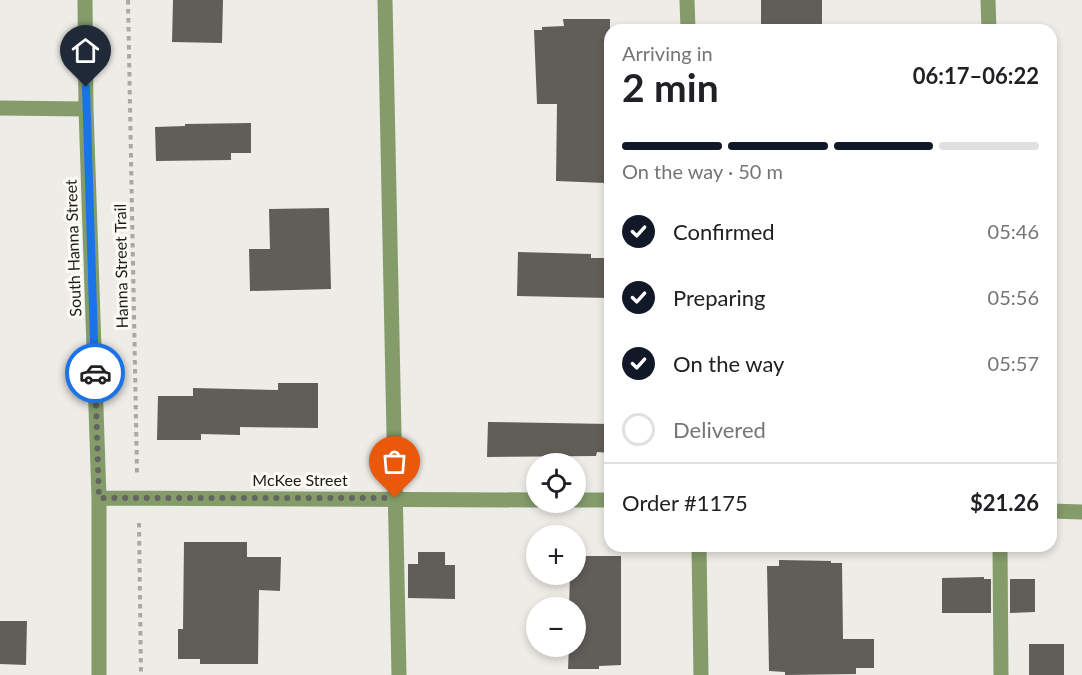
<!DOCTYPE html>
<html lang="en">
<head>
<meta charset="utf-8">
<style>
	body { margin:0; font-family:Lato,sans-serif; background:#f6f6f6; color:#202124; height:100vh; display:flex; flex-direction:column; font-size:22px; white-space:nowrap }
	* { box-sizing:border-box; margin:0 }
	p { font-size:20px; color:#757577 }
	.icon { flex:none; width:33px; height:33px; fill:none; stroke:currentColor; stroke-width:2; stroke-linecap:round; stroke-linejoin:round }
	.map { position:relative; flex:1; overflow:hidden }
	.sheet { position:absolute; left:604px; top:24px; width:453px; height:528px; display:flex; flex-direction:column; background:#fff; border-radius:18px; box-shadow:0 3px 9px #0003 }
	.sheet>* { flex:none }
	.fabs { position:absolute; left:526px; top:453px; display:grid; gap:12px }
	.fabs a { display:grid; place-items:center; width:60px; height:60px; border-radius:50%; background:#fff; box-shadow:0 3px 9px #0003; font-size:30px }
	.pin { position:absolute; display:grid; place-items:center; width:51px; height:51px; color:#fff; margin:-62px -26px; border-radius:50% 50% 50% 0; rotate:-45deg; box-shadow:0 0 6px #0007 }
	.pin .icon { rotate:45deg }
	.courier { position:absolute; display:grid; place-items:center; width:60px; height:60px; margin:-30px; border:4px solid #1a73e8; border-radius:50%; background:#fff; color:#222; box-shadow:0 2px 8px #0007 }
	.summary em { font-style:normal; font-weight:700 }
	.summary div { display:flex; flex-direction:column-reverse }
	.summary { display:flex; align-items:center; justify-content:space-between; height:102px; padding:0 18px }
	h1 { font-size:39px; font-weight:700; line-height:45px }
	.bar { display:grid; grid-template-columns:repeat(4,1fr); gap:9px 6px; align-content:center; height:72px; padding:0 18px }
	.bar i { height:8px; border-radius:4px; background:#e0e0e0 }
	.bar .selected { background:#111827 }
	.bar p { grid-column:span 4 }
	.line { display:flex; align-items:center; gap:15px; padding:0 18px; border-top:2px solid #e0e0e0 }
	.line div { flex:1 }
	ol { padding:0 18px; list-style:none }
	li { display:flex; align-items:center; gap:18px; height:66px }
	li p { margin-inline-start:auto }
	li .icon { padding:6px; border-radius:50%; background:#111827; color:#fff; stroke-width:4 }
	li:last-child { color:#757577 }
	li i { width:33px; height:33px; border:3px solid #e0e0e0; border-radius:50% }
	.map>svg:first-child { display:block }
	.building { fill:#615e5a }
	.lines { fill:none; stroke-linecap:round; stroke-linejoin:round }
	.path { stroke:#a9a8a4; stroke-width:4; stroke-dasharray:4.5 4.5; stroke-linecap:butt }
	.service { stroke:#849b6a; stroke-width:15 }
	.minor { stroke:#849b6a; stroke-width:15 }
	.done { stroke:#646461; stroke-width:6; stroke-dasharray:0 10.8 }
	.route { stroke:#1a73e8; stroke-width:8 }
	.labels { text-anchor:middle; stroke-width:6; stroke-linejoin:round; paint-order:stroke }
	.street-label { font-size:16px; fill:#1b1b19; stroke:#fbfaf4 }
</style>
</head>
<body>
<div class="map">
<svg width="1082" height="675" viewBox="0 0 1082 675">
	<rect width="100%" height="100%" fill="#edece7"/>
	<path class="building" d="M 173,0 L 223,0 L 222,43 L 172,42 Z
		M 761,0 L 822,0 L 822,30 L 761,30 Z
		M 563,19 L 610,19 L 609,171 L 605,171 L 605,183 L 556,181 L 557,104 L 537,104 L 534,30 L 542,30 L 542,27 L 564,26 Z
		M 251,123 L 251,153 L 231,153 L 231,160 L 156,161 L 155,127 L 185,126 L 185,124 Z
		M 329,208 L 331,289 L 250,291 L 249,249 L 270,249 L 269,209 Z
		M 518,252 L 591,254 L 591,258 L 610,258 L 610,298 L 517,296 Z
		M 278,383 L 318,383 L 318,428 L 240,427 L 240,435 L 201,434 L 201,440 L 157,440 L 158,396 L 193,396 L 193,388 L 278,390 Z
		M 488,422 L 610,424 L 610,453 L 597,452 L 596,456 L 487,457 Z
		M 184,542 L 247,542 L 247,557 L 281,557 L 280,591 L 259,590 L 258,664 L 200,664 L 200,659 L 178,659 L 178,629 L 183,629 Z
		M 418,552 L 445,552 L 445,565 L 455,565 L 455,599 L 408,598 L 408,564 L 418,564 Z
		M 576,556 L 621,556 L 621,665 L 599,666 L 599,669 L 568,669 L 569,646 L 576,646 L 576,608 L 569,608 L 570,574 L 576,574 Z
		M 779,560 L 831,561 L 831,563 L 842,563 L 843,639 L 874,639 L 874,668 L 856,668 L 856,674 L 785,675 L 785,672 L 769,671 L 767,566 L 779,566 Z
		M 984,577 L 984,579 L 991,579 L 991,613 L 942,613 L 942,578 Z
		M 1010,579 L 1035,579 L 1035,612 L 1010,613 Z
		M 0,621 L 27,621 L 26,665 L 0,664 Z
		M 1029,644 L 1064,644 L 1064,675 L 1029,675 Z"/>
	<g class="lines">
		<path class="path" d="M 128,0 L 137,473
			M 139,523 L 141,675"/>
		<path class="service" d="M 385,0 L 399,675
			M 988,0 L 989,30
			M 1000,546 L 1001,675"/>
		<path class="minor" d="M 85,0 L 86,109 L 99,498 L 99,675
			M 687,0 L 688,30
			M 0,108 L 86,109
			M 99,498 L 537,500
			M 576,500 L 610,500
			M 1052,511 L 1082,512
			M 699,546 L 701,675"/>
	</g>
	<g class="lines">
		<path class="done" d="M 95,373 L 99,498 L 395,498"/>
		<path class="route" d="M 86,87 L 95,373"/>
	</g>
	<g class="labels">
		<g class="street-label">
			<text transform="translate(73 248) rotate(-92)" y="6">South Hanna Street</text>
			<text transform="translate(121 266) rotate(-91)" y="6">Hanna Street Trail</text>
			<text x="300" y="486">McKee Street</text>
		</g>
	</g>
</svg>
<div class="fabs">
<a><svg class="icon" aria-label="locate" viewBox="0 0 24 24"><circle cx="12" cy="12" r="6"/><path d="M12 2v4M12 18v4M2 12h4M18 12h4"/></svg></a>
<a>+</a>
<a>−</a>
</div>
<div class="pin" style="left:395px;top:498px;background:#ea580c"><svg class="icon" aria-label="bag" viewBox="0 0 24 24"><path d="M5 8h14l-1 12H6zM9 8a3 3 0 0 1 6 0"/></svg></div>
<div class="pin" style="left:86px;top:87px;background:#1f2937"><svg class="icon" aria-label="home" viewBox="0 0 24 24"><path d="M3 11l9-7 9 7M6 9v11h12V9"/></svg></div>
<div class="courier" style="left:95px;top:373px"><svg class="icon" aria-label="car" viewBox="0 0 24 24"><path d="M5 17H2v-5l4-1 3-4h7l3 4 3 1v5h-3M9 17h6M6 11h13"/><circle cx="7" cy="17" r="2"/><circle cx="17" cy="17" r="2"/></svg></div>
<section class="sheet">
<div class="summary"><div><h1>2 min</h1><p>Arriving in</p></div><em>06:17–06:22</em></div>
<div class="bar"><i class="selected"></i><i class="selected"></i><i class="selected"></i><i></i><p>On the way · 50 m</p></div>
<ol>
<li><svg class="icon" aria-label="check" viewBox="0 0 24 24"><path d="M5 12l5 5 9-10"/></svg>Confirmed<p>05:46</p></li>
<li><svg class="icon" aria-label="check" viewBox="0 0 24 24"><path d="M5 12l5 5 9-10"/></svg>Preparing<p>05:56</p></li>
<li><svg class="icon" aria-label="check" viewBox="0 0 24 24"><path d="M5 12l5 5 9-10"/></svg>On the way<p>05:57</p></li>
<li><i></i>Delivered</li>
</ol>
<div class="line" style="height:78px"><div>Order #1175</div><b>$21.26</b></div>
</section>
</div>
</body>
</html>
